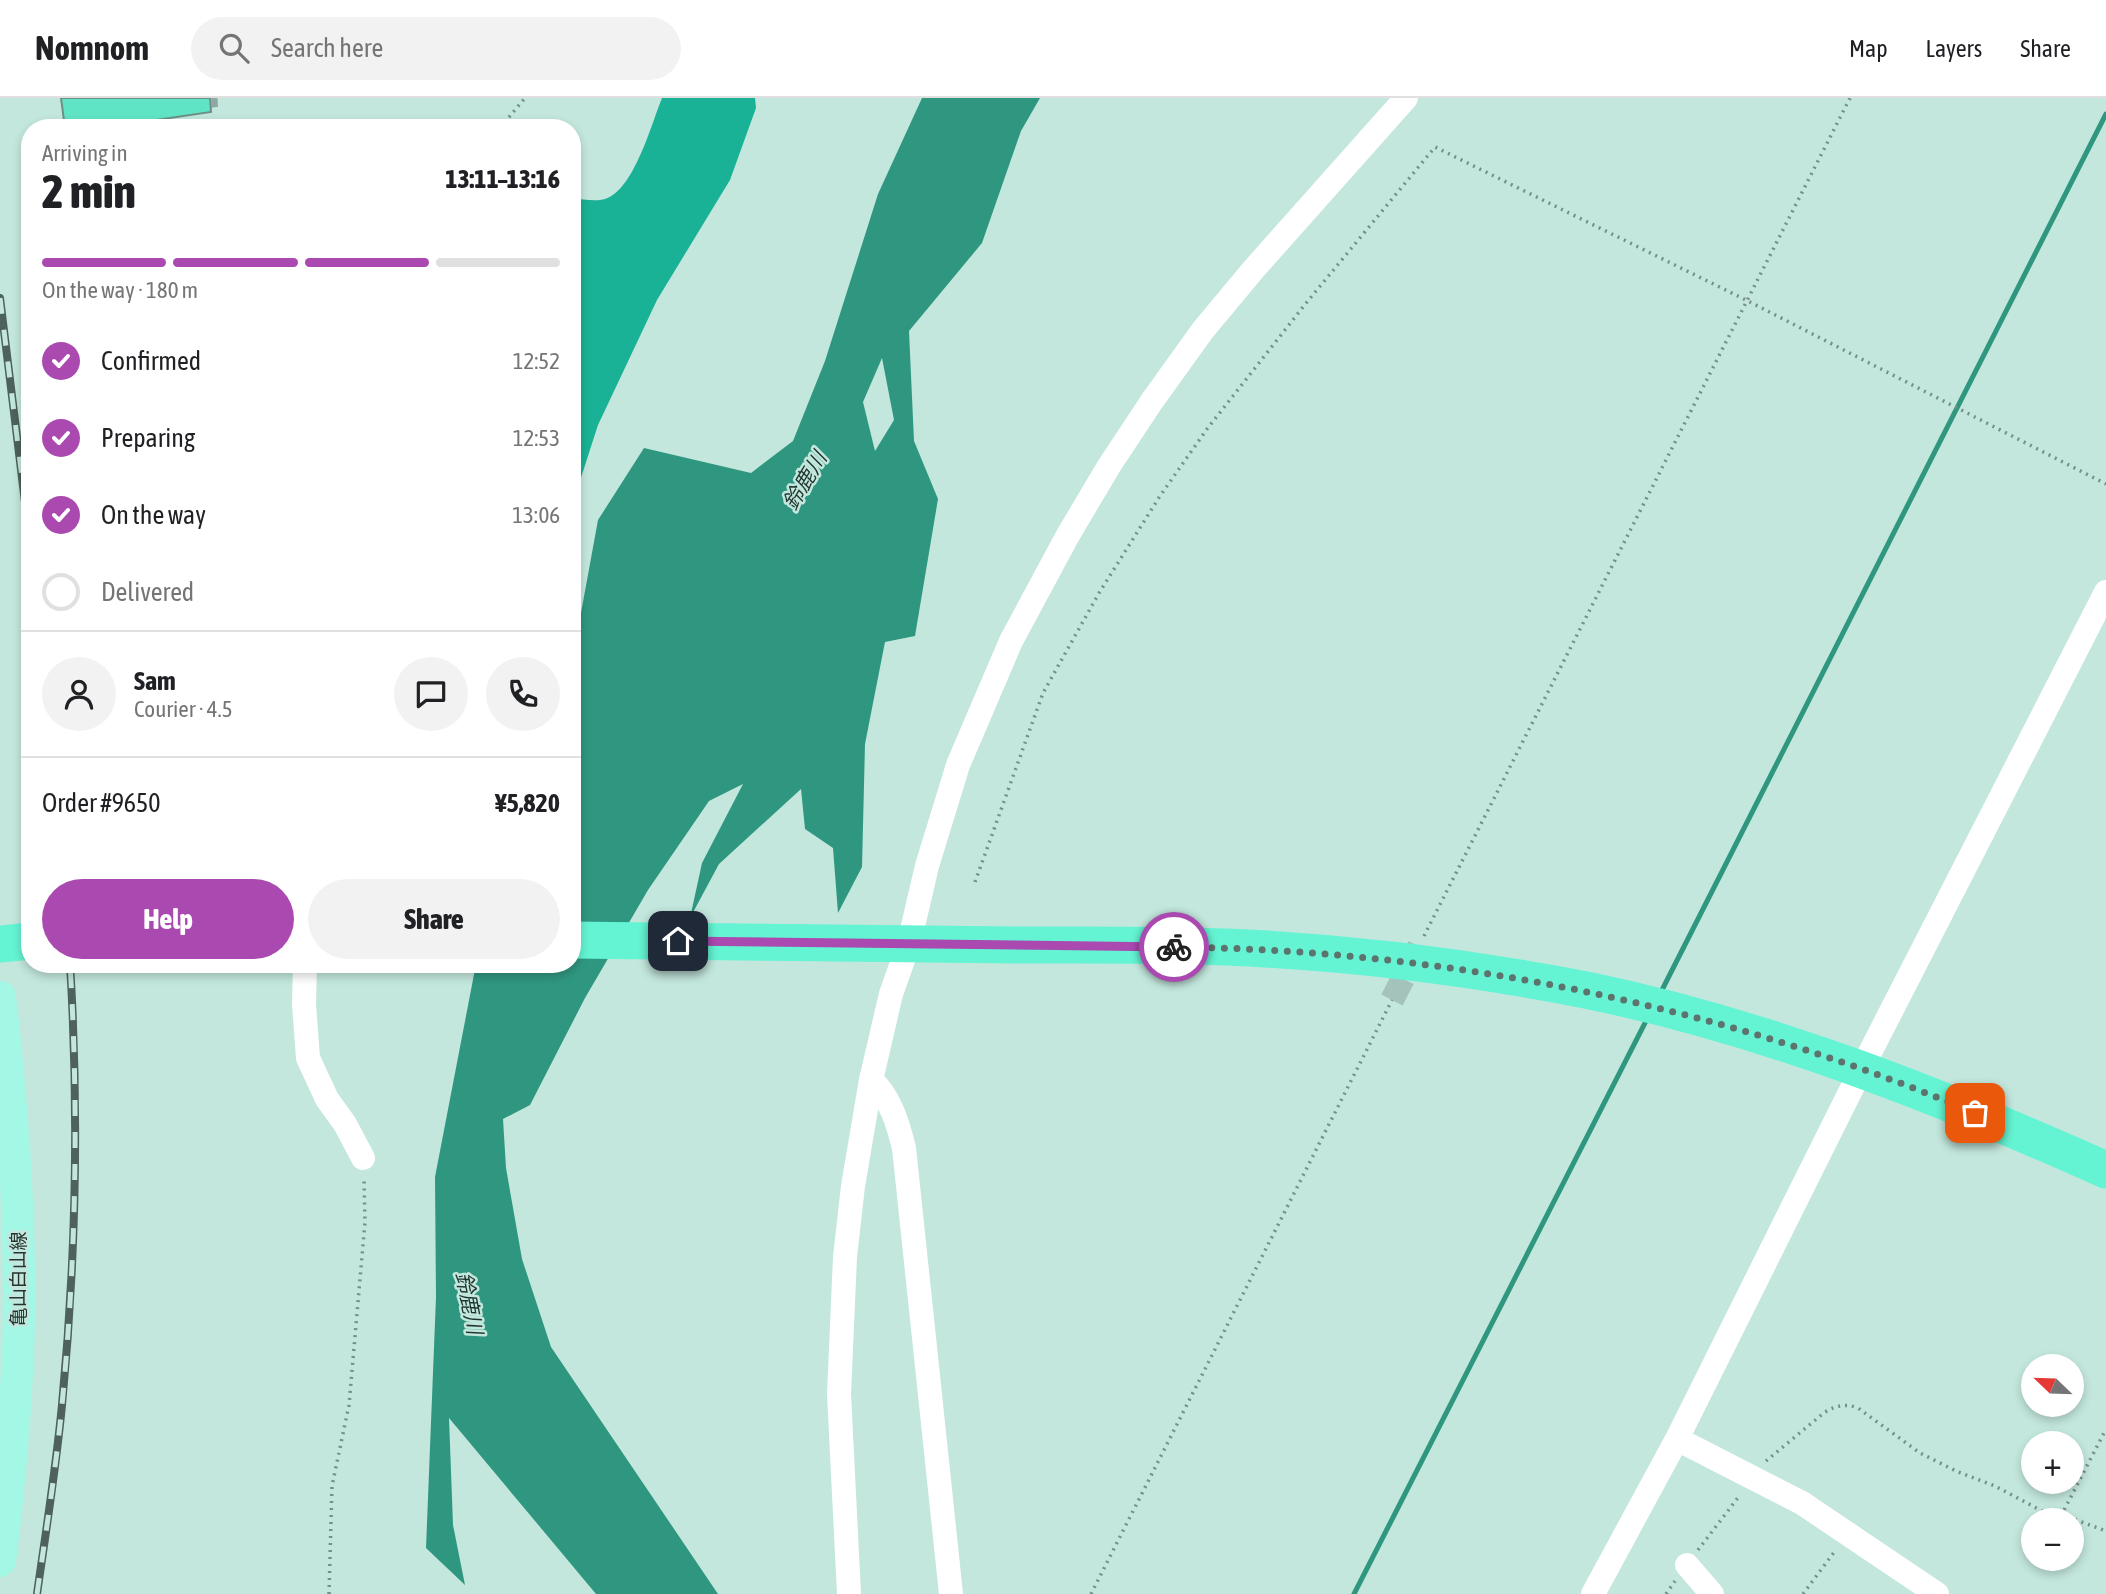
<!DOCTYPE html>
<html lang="en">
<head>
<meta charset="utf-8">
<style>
	body { margin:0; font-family:"Asap Condensed","Noto Sans JP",sans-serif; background:#f2f2f2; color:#202124; height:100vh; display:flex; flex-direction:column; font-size:26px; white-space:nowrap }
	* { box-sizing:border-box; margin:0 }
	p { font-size:23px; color:#757577 }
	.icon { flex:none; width:38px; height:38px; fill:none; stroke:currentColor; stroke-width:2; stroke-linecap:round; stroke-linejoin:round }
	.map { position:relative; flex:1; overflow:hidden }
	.details { position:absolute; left:21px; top:21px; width:560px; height:854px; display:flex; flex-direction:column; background:#fff; border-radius:28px; box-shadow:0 4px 10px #0003 }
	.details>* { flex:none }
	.needle { width:46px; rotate:293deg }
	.tools { position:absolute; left:2021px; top:1256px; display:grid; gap:14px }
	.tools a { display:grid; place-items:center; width:63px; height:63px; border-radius:50%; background:#fff; box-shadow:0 4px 10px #0003; font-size:35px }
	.pin { position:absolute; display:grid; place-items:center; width:60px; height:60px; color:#fff; margin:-30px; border-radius:14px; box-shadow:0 4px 10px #0006 }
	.courier { position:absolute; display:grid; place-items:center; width:70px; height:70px; margin:-35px; border:5px solid #aa49b0; border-radius:50%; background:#fff; color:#222; box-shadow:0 2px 9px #0007 }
	.summary em { font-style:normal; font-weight:800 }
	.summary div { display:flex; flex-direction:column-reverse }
	.summary { display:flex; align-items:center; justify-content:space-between; height:119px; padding:0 21px }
	h1 { font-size:46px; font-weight:800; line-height:52px }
	.bar { display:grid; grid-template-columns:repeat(4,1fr); gap:10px 7px; align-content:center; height:84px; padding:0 21px }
	.bar i { height:9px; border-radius:5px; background:#e0e0e0 }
	.bar .selected { background:#aa49b0 }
	.bar p { grid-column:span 4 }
	.line { display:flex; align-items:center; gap:18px; padding:0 21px; border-top:2px solid #e0e0e0 }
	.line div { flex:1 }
	.round { display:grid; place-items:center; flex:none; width:74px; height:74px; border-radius:37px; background:#f2f2f2 }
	ol { padding:0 21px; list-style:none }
	li { display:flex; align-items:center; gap:21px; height:77px }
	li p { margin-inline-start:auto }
	li .icon { padding:7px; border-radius:50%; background:#aa49b0; color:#fff; stroke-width:4 }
	li:last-child { color:#757577 }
	li i { width:38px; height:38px; border:4px solid #e0e0e0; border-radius:50% }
	.cta { display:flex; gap:14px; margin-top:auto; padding:14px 21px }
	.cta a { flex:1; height:80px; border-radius:42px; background:#aa49b0; color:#fff; font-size:28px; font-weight:800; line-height:80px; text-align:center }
	.cta a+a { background:#f2f2f2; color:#202124 }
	header { display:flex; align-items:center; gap:42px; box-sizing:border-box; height:98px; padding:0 35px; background:#fff; border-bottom:2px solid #e0e0e0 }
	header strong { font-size:33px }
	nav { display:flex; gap:38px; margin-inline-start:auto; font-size:24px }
	.search { width:490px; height:63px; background:#f2f2f2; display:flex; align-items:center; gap:18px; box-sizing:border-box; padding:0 24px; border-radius:38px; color:#757577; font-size:26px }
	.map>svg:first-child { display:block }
	.forest { fill:#1ab296 }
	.water { fill:#2f9780; fill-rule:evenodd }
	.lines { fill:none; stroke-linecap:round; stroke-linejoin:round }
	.stream { stroke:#2f9780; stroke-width:5 }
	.building { fill:#60e4c6; stroke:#6e8f85; stroke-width:2; filter:url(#shadow) }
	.minor-tunnel { stroke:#a4c3ba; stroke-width:24; stroke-dasharray:24 12; stroke-linecap:butt }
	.path { stroke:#768f88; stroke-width:3.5; stroke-dasharray:2 5; stroke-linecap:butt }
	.minor { stroke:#fff; stroke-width:24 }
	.major { stroke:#a2f8e5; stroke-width:32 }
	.highway { stroke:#64f4d3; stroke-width:37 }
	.rail-casing { stroke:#4e615c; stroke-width:8 }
	.rail { stroke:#c3e7dd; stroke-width:5; stroke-dasharray:16; stroke-linecap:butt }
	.done { stroke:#5d736d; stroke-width:7; stroke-dasharray:0 12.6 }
	.route { stroke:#aa49b0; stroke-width:9 }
	.labels { text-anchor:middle; stroke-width:5; stroke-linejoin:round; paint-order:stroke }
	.street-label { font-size:19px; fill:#263430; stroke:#c3e7dd }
	.water-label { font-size:21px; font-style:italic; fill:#1e342e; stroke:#c3e7dd }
</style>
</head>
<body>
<header>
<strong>Nomnom</strong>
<div class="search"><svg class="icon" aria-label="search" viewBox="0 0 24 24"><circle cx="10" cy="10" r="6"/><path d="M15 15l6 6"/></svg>Search here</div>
<nav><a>Map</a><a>Layers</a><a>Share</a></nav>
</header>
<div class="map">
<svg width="2106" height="1496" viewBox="0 0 2106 1496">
	<defs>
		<filter id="shadow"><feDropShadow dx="6" dy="-6" stdDeviation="0" flood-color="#0004"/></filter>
	</defs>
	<rect width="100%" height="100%" fill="#c3e7dd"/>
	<path class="forest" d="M 662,0 L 755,0 L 756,10 L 730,82 L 657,202 L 598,327 L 577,392 L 572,413 L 572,100 C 582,101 595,104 605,101 C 634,92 651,27 662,0 Z"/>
	<path class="water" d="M 922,0 L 1040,0 L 1021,33 L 982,145 L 909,233 L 914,343 L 938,401 L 915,538 L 885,544 L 865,646 L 862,769 L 838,815 L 833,750 L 805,731 L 801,691 L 719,766 L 690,820 L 702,765 L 743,686 L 709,703 L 648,792 L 585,900 L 530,1007 L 503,1021 L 506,1070 L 522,1161 L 551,1249 L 718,1496 L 596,1496 L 449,1320 L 453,1427 L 465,1487 L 426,1450 L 436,1199 L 435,1079 L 476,866 L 572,866 L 572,564 L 598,422 L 644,350 L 751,375 L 793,343 L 825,263 L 878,96 ZM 882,260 L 894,322 L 875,353 L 863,304 Z"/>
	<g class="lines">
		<path class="stream" d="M 1661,894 L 2106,16
			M 1354,1496 L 1648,919"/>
	</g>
	<path class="building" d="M 61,0 L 210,0 L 211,14 L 102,30 L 65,30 Z"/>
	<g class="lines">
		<path class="minor-tunnel" d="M 1392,902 L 1422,843"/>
		<path class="path" d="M 500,30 L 525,0
			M 975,784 L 1043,595 L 1099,495 L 1160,398 L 1207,331 L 1307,204 L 1435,49 L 1746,202 L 2106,386
			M 1424,838 L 1850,0
			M 1766,1363 L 1825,1314 C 1836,1308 1845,1305 1858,1310 L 1920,1355 L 1956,1373 L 1995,1388 L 2042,1413 L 2071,1420 L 2106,1433
			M 2061,1418 L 2106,1331
			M 1698,1452 L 1740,1397
			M 329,1496 L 332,1388 L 349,1307 L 365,1124 L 364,1081
			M 1091,1496 L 1392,902
			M 1666,1496 L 1675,1483
			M 1803,1496 L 1835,1453"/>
		<path class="minor" d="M 305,866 L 304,906 L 308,960 L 327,1001 L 345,1026 L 363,1060
			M 871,982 C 890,998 898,1026 904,1050 L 951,1496
			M 1677,1341 L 1802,1405 L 1937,1496
			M 1687,1467 L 1712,1496
			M 849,1496 L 839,1296 L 845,1159 L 853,1088 L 871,982 L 891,896 L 909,845 L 927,768 L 958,667 L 1011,543 L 1068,437 L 1109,368 L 1152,303 L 1203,232 L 1253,172 L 1406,0
			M 1593,1496 L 1677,1341 L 1862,970 L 2106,494"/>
		<path class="major" d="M 0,899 C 12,1003 20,1108 19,1213 C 18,1296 10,1381 0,1463"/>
		<path class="highway" d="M 572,842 C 719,844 866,845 1013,847 C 1084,847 1155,846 1226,849 C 1346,854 1468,869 1586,892 C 1766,929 1938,997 2106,1072
			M 0,846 L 30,843"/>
		<defs>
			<path id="rail" d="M 0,200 L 30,445
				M 37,1496 C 46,1433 56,1370 62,1307 C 76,1161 79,1012 70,866"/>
		</defs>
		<use href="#rail" class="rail-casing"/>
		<use href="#rail" class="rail"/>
	</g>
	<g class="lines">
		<path class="done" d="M 1174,849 C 1448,852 1722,908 1975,1015"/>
		<path class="route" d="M 678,843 L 1174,849"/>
	</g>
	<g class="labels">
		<g class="street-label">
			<text transform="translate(18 1181) rotate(-90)" y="7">亀山白山線</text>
		</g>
		<g class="water-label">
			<text transform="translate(805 383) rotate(-59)" y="7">鈴鹿川</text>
			<text transform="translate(469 1205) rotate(79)" y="7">鈴鹿川</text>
		</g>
	</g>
</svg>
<div class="tools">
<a><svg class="needle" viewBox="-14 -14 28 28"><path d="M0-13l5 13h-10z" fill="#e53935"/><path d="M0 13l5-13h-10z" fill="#757577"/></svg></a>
<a>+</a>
<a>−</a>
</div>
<div class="pin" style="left:1975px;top:1015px;background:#ea580c"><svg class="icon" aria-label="bag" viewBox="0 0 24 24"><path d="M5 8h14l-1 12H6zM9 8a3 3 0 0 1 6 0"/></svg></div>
<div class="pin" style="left:678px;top:843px;background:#1f2937"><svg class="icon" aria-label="home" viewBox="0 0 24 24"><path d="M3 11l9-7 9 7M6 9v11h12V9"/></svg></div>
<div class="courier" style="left:1174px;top:849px"><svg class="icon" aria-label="bike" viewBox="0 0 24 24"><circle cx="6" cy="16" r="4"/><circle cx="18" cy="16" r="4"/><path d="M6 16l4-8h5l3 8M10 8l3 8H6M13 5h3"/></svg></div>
<section class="details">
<div class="summary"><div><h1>2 min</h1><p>Arriving in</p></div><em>13:11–13:16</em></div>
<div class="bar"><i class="selected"></i><i class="selected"></i><i class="selected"></i><i></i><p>On the way · 180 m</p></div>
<ol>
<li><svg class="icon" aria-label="check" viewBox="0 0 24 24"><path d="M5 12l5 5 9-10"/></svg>Confirmed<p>12:52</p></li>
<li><svg class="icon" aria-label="check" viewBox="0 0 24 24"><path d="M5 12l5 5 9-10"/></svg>Preparing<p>12:53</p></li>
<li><svg class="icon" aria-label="check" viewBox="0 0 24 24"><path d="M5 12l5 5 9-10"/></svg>On the way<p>13:06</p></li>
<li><i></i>Delivered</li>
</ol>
<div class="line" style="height:126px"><a class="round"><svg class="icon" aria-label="person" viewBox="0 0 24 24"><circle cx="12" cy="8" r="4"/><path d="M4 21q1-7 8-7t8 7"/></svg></a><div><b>Sam</b><p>Courier · 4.5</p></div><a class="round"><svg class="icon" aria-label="chat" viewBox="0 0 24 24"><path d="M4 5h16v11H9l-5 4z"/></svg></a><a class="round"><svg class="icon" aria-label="phone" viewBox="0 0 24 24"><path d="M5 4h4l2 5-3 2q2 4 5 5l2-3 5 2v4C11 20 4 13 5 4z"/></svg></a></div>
<div class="line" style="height:91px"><div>Order #9650</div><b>¥5,820</b></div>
<div class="cta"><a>Help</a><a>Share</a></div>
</section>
</div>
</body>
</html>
